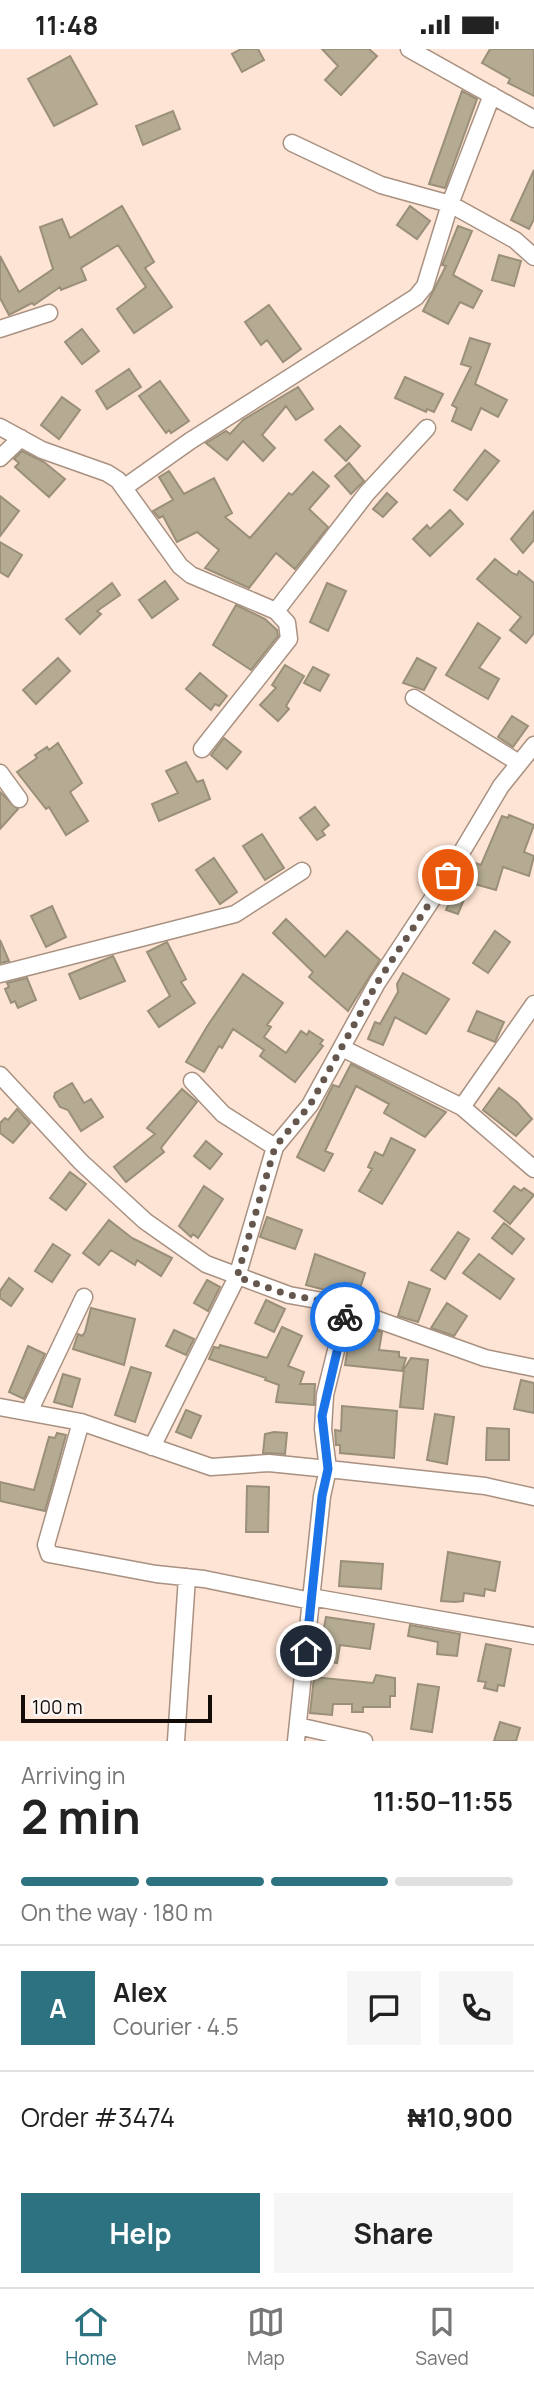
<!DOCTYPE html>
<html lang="en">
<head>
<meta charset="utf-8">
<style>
	body { margin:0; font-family:Manrope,sans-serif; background:#f6f6f6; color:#222; height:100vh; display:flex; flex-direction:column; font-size:26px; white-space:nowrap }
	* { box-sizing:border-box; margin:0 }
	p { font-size:23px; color:#767676 }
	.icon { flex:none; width:38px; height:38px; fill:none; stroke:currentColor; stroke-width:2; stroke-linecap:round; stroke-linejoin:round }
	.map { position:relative; height:1692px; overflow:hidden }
	.panel { display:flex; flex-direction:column; background:#fff; flex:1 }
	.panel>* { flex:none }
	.scale { position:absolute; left:21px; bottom:18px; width:191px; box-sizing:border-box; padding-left:7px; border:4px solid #130b06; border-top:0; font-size:19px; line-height:24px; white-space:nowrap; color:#130b06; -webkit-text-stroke:5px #fbf6f3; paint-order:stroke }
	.pin { position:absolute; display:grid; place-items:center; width:60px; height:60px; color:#fff; margin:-30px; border:4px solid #fff; border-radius:50%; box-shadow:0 2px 7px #0007 }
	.courier { position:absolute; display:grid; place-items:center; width:70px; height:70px; margin:-35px; border:5px solid #1a73e8; border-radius:50%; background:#fff; color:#222; box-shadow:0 2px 9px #0007 }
	.head em { font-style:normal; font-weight:700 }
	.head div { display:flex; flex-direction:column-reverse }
	.head { display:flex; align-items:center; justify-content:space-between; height:119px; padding:0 21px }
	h1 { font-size:46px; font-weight:700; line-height:52px }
	.bar { display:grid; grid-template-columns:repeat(4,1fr); gap:10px 7px; align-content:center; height:84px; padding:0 21px }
	.bar i { height:9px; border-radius:5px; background:#e0e0e0 }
	.bar .active { background:#2d7281 }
	.bar p { grid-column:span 4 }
	.line { display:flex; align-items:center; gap:18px; padding:0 21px; border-top:2px solid #e0e0e0 }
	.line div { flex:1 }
	.round { display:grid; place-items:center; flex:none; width:74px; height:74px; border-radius:0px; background:#f6f6f6 }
	.button { display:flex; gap:14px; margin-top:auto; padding:14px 21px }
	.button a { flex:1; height:80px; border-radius:0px; background:#2d7281; color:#fff; font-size:28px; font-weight:700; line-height:80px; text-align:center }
	.button a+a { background:#f6f6f6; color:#222 }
	.status { display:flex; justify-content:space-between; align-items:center; height:49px; padding:0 35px; background:#fff; direction:ltr }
	.status svg { height:19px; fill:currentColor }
	.menu { display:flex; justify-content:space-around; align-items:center; height:98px; border-top:2px solid #e0e0e0; background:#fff; font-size:19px; color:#767676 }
	.menu a { display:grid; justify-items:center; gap:4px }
	.menu .active { color:#2d7281 }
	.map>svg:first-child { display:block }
	.building { fill:#b5ab93; stroke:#9a8f78; stroke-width:2 }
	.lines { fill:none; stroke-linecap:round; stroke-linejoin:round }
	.minor-casing { stroke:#a89181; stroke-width:19 }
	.minor { stroke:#fff; stroke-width:16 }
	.done { stroke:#65574e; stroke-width:7; stroke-dasharray:0 12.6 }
	.route { stroke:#1a73e8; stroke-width:9 }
</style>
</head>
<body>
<div class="status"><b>11:48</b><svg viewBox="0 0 49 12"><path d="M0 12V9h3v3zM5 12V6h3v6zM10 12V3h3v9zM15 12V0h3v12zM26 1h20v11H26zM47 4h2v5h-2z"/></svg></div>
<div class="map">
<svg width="534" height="1692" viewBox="0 0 534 1692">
	<rect width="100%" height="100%" fill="#fee4d4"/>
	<path class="building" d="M 241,0 L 258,0 L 264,11 L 242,23 L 232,5 Z
		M 322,0 L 369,0 L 377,7 L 341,46 L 325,31 L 338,17 Z
		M 490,0 L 534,0 L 534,47 L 508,34 L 510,30 L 482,14 Z
		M 70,7 L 97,55 L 54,77 L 28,30 Z
		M 462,42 L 477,50 L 445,139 L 429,135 Z
		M 173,62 L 180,80 L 143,96 L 136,77 Z
		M 534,121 L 534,170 L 529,180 L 511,171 Z
		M 122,157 L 154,213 L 145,219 L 172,258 L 134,284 L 117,260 L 146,238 L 118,196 L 81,219 L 86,231 L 61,241 L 60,238 L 34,256 L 32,254 L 9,266 L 0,249 L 0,207 L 19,243 L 53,220 L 40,178 L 62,170 L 70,189 Z
		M 410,157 L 430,172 L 417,190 L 397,176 Z
		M 458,177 L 472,182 L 453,226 L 482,242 L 473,259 L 460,253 L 448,275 L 423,262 L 446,217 L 442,216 Z
		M 499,206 L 521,212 L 514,237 L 492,231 Z
		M 269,256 L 301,300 L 283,313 L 267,291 L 261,296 L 245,273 Z
		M 82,280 L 99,302 L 82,315 L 65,293 Z
		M 470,289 L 490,295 L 475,335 L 507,351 L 498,368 L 481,359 L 471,381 L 452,372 L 457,359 L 452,356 L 471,318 L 461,315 Z
		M 129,320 L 141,338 L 107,360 L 96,342 Z
		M 405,328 L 443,345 L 434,363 L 427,360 L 426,363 L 395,349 Z
		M 160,332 L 189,372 L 171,384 L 169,381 L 166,384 L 139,347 Z
		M 298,338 L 313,360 L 296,371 L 286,357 L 262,386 L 275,399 L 263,412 L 243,392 L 227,411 L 206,394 L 226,382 L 230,385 L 243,371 Z
		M 62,348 L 80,361 L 59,390 L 41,376 Z
		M 340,377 L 360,397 L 346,412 L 325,391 Z
		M 485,401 L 499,412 L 467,451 L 454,441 Z
		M 22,402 L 44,413 L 65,430 L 49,448 L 15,418 L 19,414 L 14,410 Z
		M 349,414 L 364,432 L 351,445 L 335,427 Z
		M 169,422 L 184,445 L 214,429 L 232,464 L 225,468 L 250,489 L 289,444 L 292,446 L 313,423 L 329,437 L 309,460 L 328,478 L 295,520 L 276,504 L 249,539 L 205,519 L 219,501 L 197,483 L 177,493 L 163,467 L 159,469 L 153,462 L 173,451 L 159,428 Z
		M 387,444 L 397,453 L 383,468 L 373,460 Z
		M 0,447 L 19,462 L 0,487 Z
		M 450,461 L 463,475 L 430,507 L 413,490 L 427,476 L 430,480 Z
		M 534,462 L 534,491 L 523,504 L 511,490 Z
		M 0,493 L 22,506 L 8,528 L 0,523 Z
		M 495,510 L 512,524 L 517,526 L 519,522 L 534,534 L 534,584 L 526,594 L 510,581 L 521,568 L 477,530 Z
		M 165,532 L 178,550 L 152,569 L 139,551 Z
		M 112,534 L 120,546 L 97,562 L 101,565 L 80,585 L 66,570 Z
		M 327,534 L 346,542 L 328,582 L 310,573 Z
		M 236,556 L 265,570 L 277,581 L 278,587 L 251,621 L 213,596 Z
		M 478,574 L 500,589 L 479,619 L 499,630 L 488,650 L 446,626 Z
		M 58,609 L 70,622 L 36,655 L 23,641 Z
		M 417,609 L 436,619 L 424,641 L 403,634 Z
		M 285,616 L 304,627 L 286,657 L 289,660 L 278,672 L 260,656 L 276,639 L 272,636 Z
		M 313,618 L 329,626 L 320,642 L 304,634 Z
		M 200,624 L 227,647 L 219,657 L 215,655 L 211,661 L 186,640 Z
		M 512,667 L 528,677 L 513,698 L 498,688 Z
		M 224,689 L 241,703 L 227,720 L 211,706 Z
		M 58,694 L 82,734 L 70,743 L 88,772 L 66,786 L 49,758 L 46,760 L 17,723 L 37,709 L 35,706 L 47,698 L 49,701 Z
		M 186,713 L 197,733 L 203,731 L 210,750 L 159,772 L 152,755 L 178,744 L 166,722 Z
		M 0,743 L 18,760 L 0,780 Z
		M 315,758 L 329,776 L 322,782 L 325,786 L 317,791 L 300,769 Z
		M 509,766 L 534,776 L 524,803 L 534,807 L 529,827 L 503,818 L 496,841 L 464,832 L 472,813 L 481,816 L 502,767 L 508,769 Z
		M 262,785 L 284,819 L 265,831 L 243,797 Z
		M 214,809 L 237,843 L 220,855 L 196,821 Z
		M 456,838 L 467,843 L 458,865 L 446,861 Z
		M 52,857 L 66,888 L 46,898 L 31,867 Z
		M 286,870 L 325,908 L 347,882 L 380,911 L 348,962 L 309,928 L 313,923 L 273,884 Z
		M 495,882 L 510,893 L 488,924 L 473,914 Z
		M 0,891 L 9,912 L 0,914 Z
		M 167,893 L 186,930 L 181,933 L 195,954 L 159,978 L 148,962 L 170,947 L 147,903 Z
		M 113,907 L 125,932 L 80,950 L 69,925 Z
		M 403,924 L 449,950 L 426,985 L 395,968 L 383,996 L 368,990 L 375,973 L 380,975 L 398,943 L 397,935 Z
		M 243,925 L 283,954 L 267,976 L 271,978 L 264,988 L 286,1004 L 301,982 L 307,986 L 309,982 L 323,991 L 320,995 L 323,997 L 295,1033 L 260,1007 L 264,1001 L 233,980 L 222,999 L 219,997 L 204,1023 L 186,1013 L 208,976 Z
		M 27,929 L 36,951 L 18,959 L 15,952 L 11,954 L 5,940 L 9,938 L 7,934 Z
		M 477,962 L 504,973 L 495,993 L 468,982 Z
		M 351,1015 L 446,1063 L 425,1088 L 384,1064 L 389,1055 L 356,1037 L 325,1102 L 333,1105 L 324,1122 L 297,1108 L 333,1036 L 339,1038 Z
		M 72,1034 L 84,1054 L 91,1050 L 103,1068 L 81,1082 L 68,1061 L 60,1058 L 54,1048 L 55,1044 Z
		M 499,1039 L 517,1053 L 532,1070 L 516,1087 L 483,1061 Z
		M 182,1040 L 197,1053 L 161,1099 L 164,1103 L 126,1133 L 114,1118 L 155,1085 L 147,1079 Z
		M 17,1060 L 30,1074 L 13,1094 L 0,1084 L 0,1074 L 5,1069 L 8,1071 Z
		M 391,1089 L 415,1101 L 382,1155 L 359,1142 L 372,1120 L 368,1118 L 375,1103 L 383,1107 Z
		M 206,1092 L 222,1105 L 210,1120 L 194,1107 Z
		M 70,1123 L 86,1135 L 66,1161 L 50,1149 Z
		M 204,1137 L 223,1150 L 198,1189 L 193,1185 L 191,1188 L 179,1177 Z
		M 514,1137 L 521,1142 L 524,1139 L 534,1146 L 510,1175 L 494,1162 Z
		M 267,1168 L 302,1181 L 295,1200 L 260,1188 Z
		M 109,1171 L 132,1189 L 172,1209 L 161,1227 L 137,1211 L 135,1216 L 111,1201 L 99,1216 L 83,1204 Z
		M 504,1174 L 524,1190 L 512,1205 L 492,1189 Z
		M 458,1183 L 469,1190 L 445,1230 L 431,1221 Z
		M 53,1195 L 70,1206 L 52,1233 L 35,1222 Z
		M 315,1205 L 365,1224 L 357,1249 L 306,1236 Z
		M 479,1205 L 514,1230 L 500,1250 L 463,1224 Z
		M 9,1229 L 23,1240 L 11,1257 L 0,1249 L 0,1242 Z
		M 207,1231 L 220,1238 L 208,1262 L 194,1254 Z
		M 409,1233 L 430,1240 L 418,1273 L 398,1267 Z
		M 266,1251 L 285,1260 L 274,1283 L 255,1274 Z
		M 447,1254 L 467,1267 L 454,1287 L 431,1279 Z
		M 91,1259 L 135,1270 L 124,1316 L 73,1300 L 78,1285 L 82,1287 L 85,1283 Z
		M 361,1276 L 382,1283 L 379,1301 L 399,1303 L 399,1308 L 406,1309 L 402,1322 L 345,1316 L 348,1298 L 357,1299 Z
		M 282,1278 L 302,1287 L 288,1317 L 304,1323 L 300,1335 L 315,1335 L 314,1356 L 276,1353 L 279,1336 L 265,1331 L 266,1329 L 209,1310 L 214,1298 L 219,1299 L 220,1296 L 267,1309 Z
		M 174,1281 L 194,1290 L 186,1306 L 166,1297 Z
		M 28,1297 L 45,1305 L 24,1350 L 9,1343 Z
		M 411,1309 L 428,1311 L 423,1360 L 400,1358 L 404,1320 Z
		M 131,1318 L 151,1324 L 135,1373 L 115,1366 Z
		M 63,1325 L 80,1330 L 72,1358 L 54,1353 Z
		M 521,1331 L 534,1334 L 534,1364 L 514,1360 Z
		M 342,1357 L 397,1362 L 394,1409 L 340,1404 L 340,1396 L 336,1396 L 335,1381 L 341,1382 Z
		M 186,1361 L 201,1367 L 191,1389 L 176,1383 Z
		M 435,1365 L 454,1368 L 447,1415 L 427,1411 Z
		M 487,1379 L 509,1380 L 509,1411 L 486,1411 Z
		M 274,1383 L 287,1384 L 285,1405 L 263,1404 L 265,1385 Z
		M 57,1384 L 66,1386 L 45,1462 L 0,1452 L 0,1433 L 34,1441 L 49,1388 L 55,1389 Z
		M 247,1437 L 269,1438 L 268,1483 L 246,1483 Z
		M 448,1503 L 500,1513 L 495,1542 L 485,1540 L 484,1547 L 464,1544 L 463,1552 L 455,1553 L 441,1552 Z
		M 341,1512 L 383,1515 L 381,1540 L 339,1537 Z
		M 326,1568 L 374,1575 L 370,1600 L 340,1596 L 337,1614 L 318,1610 Z
		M 410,1576 L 460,1585 L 457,1607 L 437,1605 L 438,1593 L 408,1587 Z
		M 486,1595 L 511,1600 L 504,1637 L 498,1636 L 497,1642 L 484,1639 L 486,1633 L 478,1632 Z
		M 376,1626 L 395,1629 L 395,1647 L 390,1647 L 390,1658 L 363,1658 L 363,1663 L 352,1663 L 352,1655 L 333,1655 L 332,1666 L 310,1664 L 314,1628 L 373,1634 Z
		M 418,1635 L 439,1638 L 432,1683 L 411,1680 Z
		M 500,1673 L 520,1679 L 516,1692 L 494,1692 Z"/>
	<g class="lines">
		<defs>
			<path id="minor" d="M 409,0 L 534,70
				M 292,94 L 381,136 L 450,155 L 515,191 L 534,208
				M 0,280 L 49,264
				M 0,378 L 42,401 L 107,424 L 118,431 L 180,517 L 191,526 L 276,562 L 367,444 L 427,379
				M 0,409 L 21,389
				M 125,438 L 190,392 L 416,248 L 425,237 L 450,155 L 492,46
				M 414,649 L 519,714
				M 202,700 L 289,590 L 287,574 L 276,562
				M 0,724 L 19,750
				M 0,925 L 235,865 L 302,822
				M 342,999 L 462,1058 L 534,1120
				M 0,1026 L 81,1113 L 145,1172 L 206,1215 L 289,1246 L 328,1253 L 485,1309 L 534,1319
				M 192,1032 L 223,1065 L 275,1098
				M 462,1058 L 534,955
				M 0,1358 L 81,1373 L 211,1418 L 269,1414 L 328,1420 L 323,1380 L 325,1346 L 346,1261
				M 29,1363 L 84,1248
				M 81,1373 L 46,1496 L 49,1505 L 156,1525 L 204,1530 L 311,1552
				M 152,1398 L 237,1228 L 275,1098 L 310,1056 L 377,934 L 448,826 L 501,737 L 534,696
				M 311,1548 L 534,1587
				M 298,1677 L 364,1692
				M 176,1692 L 187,1528
				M 296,1692 L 322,1447 L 328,1420 L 485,1437 L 534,1448"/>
		</defs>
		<use href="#minor" class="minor-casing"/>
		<use href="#minor" class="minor"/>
	</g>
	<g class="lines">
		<path class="done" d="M 345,1268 L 346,1261 L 328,1253 L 289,1246 L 237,1228 L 275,1098 L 310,1056 L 377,934 L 448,826"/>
		<path class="route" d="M 306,1602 L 322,1447 L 328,1420 L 322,1367 L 345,1268"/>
	</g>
</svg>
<div class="scale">100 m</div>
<div class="pin" style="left:448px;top:826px;background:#ea580c"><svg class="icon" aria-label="bag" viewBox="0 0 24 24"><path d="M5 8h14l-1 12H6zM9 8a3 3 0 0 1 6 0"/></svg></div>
<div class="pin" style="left:306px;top:1602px;background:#1f2937"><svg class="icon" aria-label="home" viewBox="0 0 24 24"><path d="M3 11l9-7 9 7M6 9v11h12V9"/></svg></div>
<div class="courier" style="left:345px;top:1268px"><svg class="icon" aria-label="bike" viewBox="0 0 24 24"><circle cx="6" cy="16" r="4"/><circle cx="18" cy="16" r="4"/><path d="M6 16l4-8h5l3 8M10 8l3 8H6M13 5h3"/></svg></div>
</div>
<section class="panel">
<div class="head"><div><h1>2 min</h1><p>Arriving in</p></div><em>11:50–11:55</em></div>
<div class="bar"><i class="active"></i><i class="active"></i><i class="active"></i><i></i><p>On the way · 180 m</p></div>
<div class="line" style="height:126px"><b class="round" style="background:#2d7281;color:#fff">A</b><div><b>Alex</b><p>Courier · 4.5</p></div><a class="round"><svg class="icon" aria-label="chat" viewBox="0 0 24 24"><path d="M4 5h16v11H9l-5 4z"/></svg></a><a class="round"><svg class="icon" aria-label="phone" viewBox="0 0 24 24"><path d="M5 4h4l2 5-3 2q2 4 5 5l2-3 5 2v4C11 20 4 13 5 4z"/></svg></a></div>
<div class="line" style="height:91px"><div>Order #3474</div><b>₦10,900</b></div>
<div class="button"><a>Help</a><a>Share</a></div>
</section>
<nav class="menu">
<a class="active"><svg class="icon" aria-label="home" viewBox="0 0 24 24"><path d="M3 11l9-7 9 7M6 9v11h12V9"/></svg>Home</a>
<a><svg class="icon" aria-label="map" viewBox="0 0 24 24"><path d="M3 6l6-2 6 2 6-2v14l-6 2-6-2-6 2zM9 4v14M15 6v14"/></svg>Map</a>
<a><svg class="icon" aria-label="saved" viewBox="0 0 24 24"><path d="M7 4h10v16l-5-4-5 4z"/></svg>Saved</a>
</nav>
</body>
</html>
